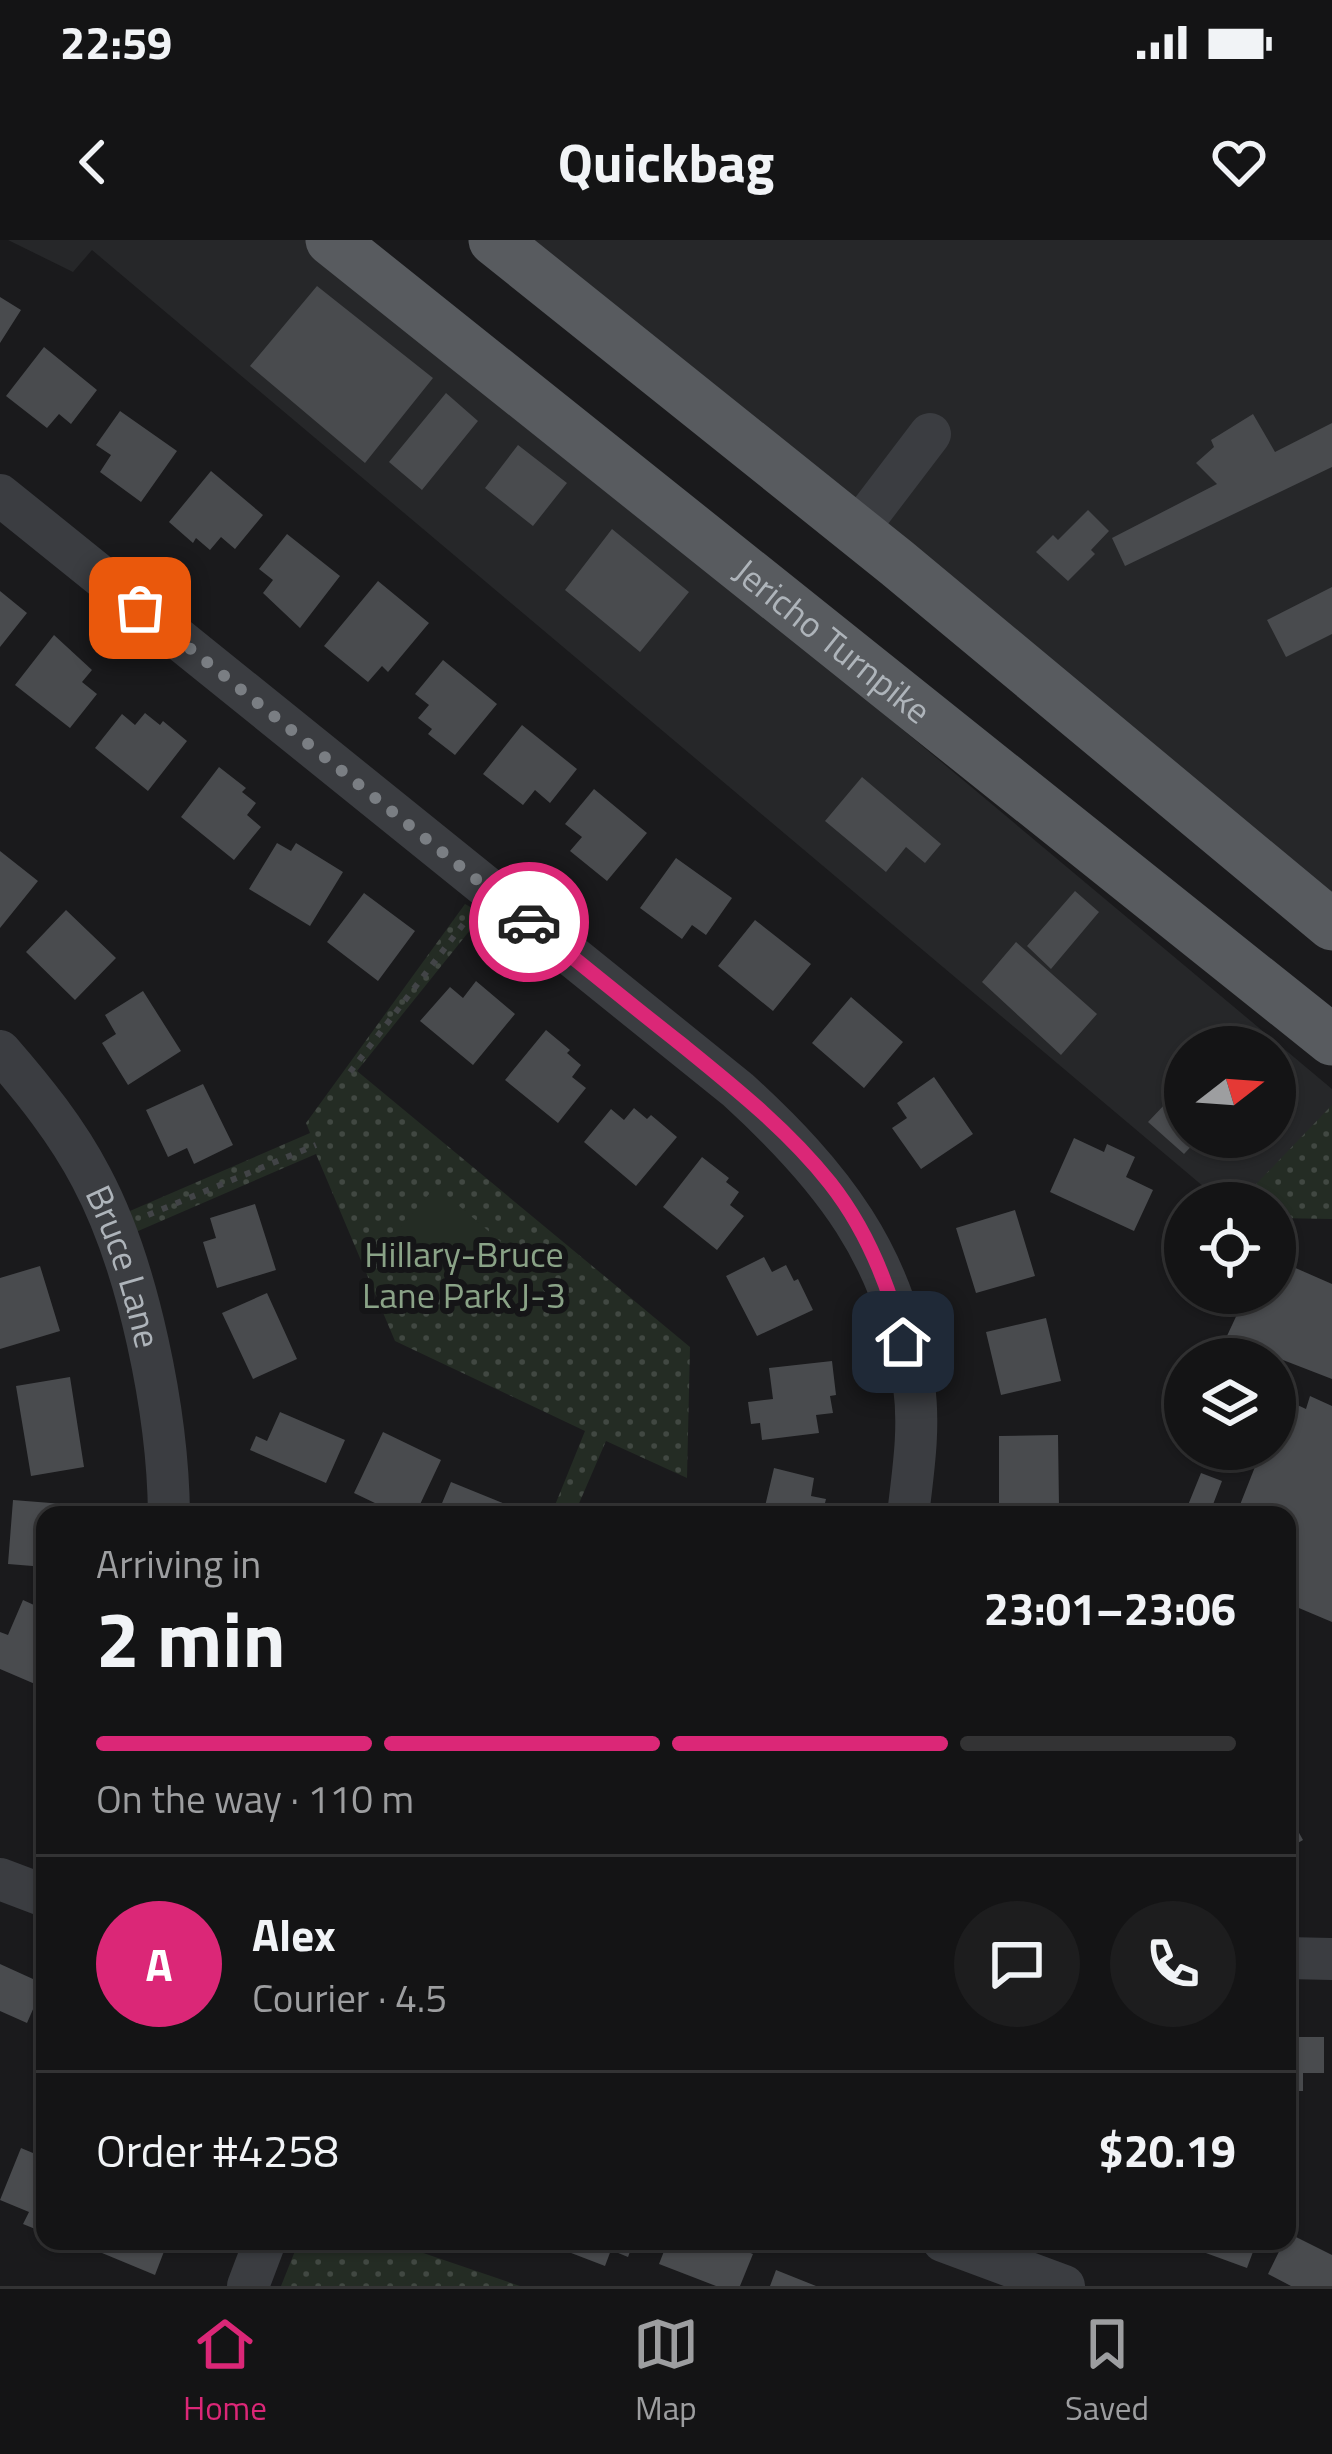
<!DOCTYPE html>
<html lang="en">
<head>
<meta charset="utf-8">
<style>
	body { margin:0; font-family:"Titillium Web",sans-serif; background:#1d1d1e; color:#f1f3f6; height:100vh; display:flex; flex-direction:column; font-size:45px; white-space:nowrap }
	* { box-sizing:border-box; margin:0 }
	p { font-size:39px; color:#9d9ea0 }
	.icon { flex:none; width:66px; height:66px; fill:none; stroke:currentColor; stroke-width:2; stroke-linecap:round; stroke-linejoin:round }
	.map { position:relative; flex:1; overflow:hidden }
	.drawer { position:absolute; left:36px; top:1266px; width:1260px; height:744px; display:flex; flex-direction:column; background:#141415; border-radius:24px; box-shadow:0 3px 9px #0004,0 0 0 3px #333334 }
	.drawer>* { flex:none }
	.needle { width:78px; rotate:73deg }
	.fabs { position:absolute; left:1164px; top:786px; display:grid; gap:24px }
	.fabs a { display:grid; place-items:center; width:132px; height:132px; border-radius:50%; background:#141415; box-shadow:0 3px 9px #0004,0 0 0 3px #333334; font-size:60px }
	.pin { position:absolute; display:grid; place-items:center; width:102px; height:102px; color:#fff; margin:-51px; border-radius:24px; box-shadow:0 6px 18px #0006 }
	.courier { position:absolute; display:grid; place-items:center; width:120px; height:120px; margin:-60px; border:9px solid #db2777; border-radius:50%; background:#fff; color:#222; box-shadow:0 3px 15px #0007 }
	.summary em { font-style:normal; font-weight:700 }
	.summary div { display:flex; flex-direction:column-reverse }
	.summary { display:flex; align-items:center; justify-content:space-between; height:204px; padding:0 60px }
	h1 { font-size:78px; font-weight:700; line-height:90px }
	.bar { display:grid; grid-template-columns:repeat(4,1fr); gap:18px 12px; align-content:center; height:144px; padding:0 60px }
	.bar i { height:15px; border-radius:9px; background:#333334 }
	.bar .current { background:#db2777 }
	.bar p { grid-column:span 4 }
	.line { display:flex; align-items:center; gap:30px; padding:0 60px; border-top:3px solid #333334 }
	.line div { flex:1 }
	.round { display:grid; place-items:center; flex:none; width:126px; height:126px; border-radius:63px; background:#1d1d1e }
	.status { display:flex; justify-content:space-between; align-items:center; height:84px; padding:0 60px; background:#141415; direction:ltr }
	.status svg { height:33px; fill:currentColor }
	header { display:flex; justify-content:space-between; align-items:center; height:156px; padding:0 60px; background:#141415; font-size:54px; font-weight:700 }
	.tab-bar { display:flex; justify-content:space-around; align-items:center; height:168px; border-top:3px solid #333334; background:#141415; font-size:33px; color:#9d9ea0 }
	.tab-bar a { display:grid; justify-items:center; gap:6px }
	.tab-bar .current { color:#db2777 }
	.map>svg:first-child { display:block }
	.built { fill:#262729; fill-rule:evenodd }
	.grass { fill:url(#grass-dots) }
	.pitch { fill:#242c24 }
	.building { fill:#494b4e }
	.lines { fill:none; stroke-linecap:round; stroke-linejoin:round }
	.path { stroke:#424447; stroke-width:6; stroke-dasharray:6 9; stroke-linecap:butt }
	.minor { stroke:#3b3d41; stroke-width:42 }
	.major { stroke:#585b5f; stroke-width:51 }
	.done { stroke:#7a7e83; stroke-width:12; stroke-dasharray:0 21.6 }
	.route { stroke:#db2777; stroke-width:15 }
	.labels { text-anchor:middle; stroke-width:12; stroke-linejoin:round; paint-order:stroke }
	.street-label { font-size:36px; fill:#aeb4ba; stroke:#151517 }
	.park-label { font-size:36px; fill:#8aa387; stroke:#151517 }
</style>
</head>
<body>
<div class="status"><b>22:59</b><svg viewBox="0 0 49 12"><path d="M0 12V9h3v3zM5 12V6h3v6zM10 12V3h3v9zM15 12V0h3v12zM26 1h20v11H26zM47 4h2v5h-2z"/></svg></div>
<header><svg class="icon" aria-label="back" viewBox="0 0 24 24"><path d="M15 5l-7 7 7 7"/></svg>Quickbag<svg class="icon" aria-label="heart" viewBox="0 0 24 24"><path d="M12 20l-8-8c-3-5 5-10 8-4 3-6 11-1 8 4z"/></svg></header>
<div class="map">
<svg width="1332" height="2046" viewBox="0 0 1332 2046">
	<defs>
		<pattern id="grass-dots" width="8" height="8" patternUnits="userSpaceOnUse" patternTransform="scale(3)"><rect width="8" height="8" fill="#242c24"/><path d="M2 2h.1M6 6h.1" fill="none" stroke="#414842" stroke-width="1.8" stroke-linecap="round"/></pattern>
	</defs>
	<rect width="100%" height="100%" fill="#1a1a1c"/>
	<path class="built" d="M 8,0 L 318,0 L 1332,849 L 1332,873 L 1238,963 L 1223,963 L 92,10 L 73,32 ZM 1185,807 L 1275,807 L 1275,897 L 1185,897 Z
		M 479,0 L 1332,0 L 1332,709 Z"/>
	<path class="grass" d="M 465,664 L 483,674 L 357,831 L 690,1107 L 687,1238 L 606,1201 L 574,1275 L 551,1275 L 585,1191 L 395,1101 L 316,914 L 122,998 L 116,977 L 310,893 L 306,883 Z
		M 1332,865 L 1332,979 L 1275,978 L 1275,963 L 1238,963 Z
		M 299,2001 L 388,2001 L 520,2046 L 281,2046 Z"/>
	<path class="pitch" d="M 436,946 L 507,1007 L 472,1049 L 401,987 Z"/>
	<path class="building" d="M 317,46 L 433,138 L 365,223 L 250,126 Z
		M 0,57 L 21,70 L 0,103 Z
		M 44,107 L 97,150 L 71,184 L 59,174 L 47,188 L 6,156 Z
		M 446,153 L 478,181 L 422,250 L 389,222 Z
		M 120,171 L 177,211 L 141,262 L 100,232 L 111,215 L 96,205 Z
		M 1253,174 L 1275,212 L 1332,183 L 1332,227 L 1125,326 L 1112,298 L 1217,244 L 1196,223 L 1214,207 L 1211,200 Z
		M 518,205 L 567,243 L 533,286 L 485,248 Z
		M 211,231 L 263,275 L 235,309 L 221,297 L 210,310 L 196,298 L 193,303 L 169,282 Z
		M 1088,270 L 1109,291 L 1091,310 L 1095,314 L 1068,341 L 1036,312 L 1053,295 L 1058,300 Z
		M 612,289 L 689,352 L 640,412 L 565,350 Z
		M 287,294 L 340,336 L 300,388 L 263,353 L 273,340 L 259,329 Z
		M 378,341 L 429,383 L 388,432 L 382,426 L 368,442 L 324,406 Z
		M 1332,347 L 1332,394 L 1286,417 L 1267,380 Z
		M 0,351 L 27,373 L 0,407 Z
		M 54,395 L 92,430 L 82,442 L 97,454 L 70,488 L 15,445 Z
		M 443,420 L 497,464 L 455,515 L 428,494 L 432,489 L 418,478 L 429,465 L 415,454 Z
		M 145,473 L 160,485 L 163,481 L 187,501 L 148,551 L 95,508 L 122,474 L 135,485 Z
		M 522,485 L 577,529 L 550,563 L 535,550 L 523,565 L 483,534 Z
		M 219,527 L 246,548 L 242,552 L 256,563 L 247,575 L 261,587 L 234,620 L 181,577 Z
		M 862,537 L 941,604 L 925,623 L 906,607 L 886,632 L 825,581 Z
		M 594,549 L 647,593 L 607,641 L 570,611 L 582,597 L 565,584 Z
		M 277,603 L 291,611 L 296,603 L 343,632 L 310,686 L 249,649 Z
		M 0,611 L 38,641 L 0,688 Z
		M 676,618 L 732,658 L 706,695 L 692,685 L 682,699 L 640,668 Z
		M 1075,651 L 1099,672 L 1051,729 L 1027,706 Z
		M 364,653 L 415,691 L 378,741 L 327,702 Z
		M 66,670 L 116,718 L 75,760 L 26,712 Z
		M 755,680 L 811,724 L 773,771 L 718,726 Z
		M 1016,702 L 1097,774 L 1061,815 L 982,742 Z
		M 476,741 L 515,774 L 473,825 L 420,781 L 450,747 L 463,758 Z
		M 143,751 L 181,811 L 128,845 L 102,803 L 116,794 L 105,775 Z
		M 851,757 L 903,802 L 864,848 L 812,803 Z
		M 546,790 L 570,810 L 567,813 L 581,825 L 572,837 L 586,848 L 558,883 L 505,840 Z
		M 934,837 L 973,894 L 921,929 L 892,888 L 907,878 L 897,863 Z
		M 1185,843 L 1185,897 L 1200,897 L 1184,914 L 1148,882 Z
		M 203,844 L 233,905 L 194,924 L 187,908 L 168,917 L 146,870 Z
		M 634,868 L 647,879 L 651,875 L 677,897 L 636,946 L 584,902 L 611,869 L 624,880 Z
		M 1074,898 L 1104,912 L 1107,904 L 1135,917 L 1126,937 L 1153,950 L 1134,991 L 1050,952 Z
		M 702,917 L 729,938 L 726,942 L 739,952 L 730,965 L 744,976 L 717,1010 L 663,967 Z
		M 255,964 L 276,1030 L 217,1048 L 203,1002 L 216,998 L 210,978 Z
		M 1015,970 L 1035,1036 L 976,1053 L 956,988 Z
		M 764,1017 L 772,1032 L 786,1025 L 794,1041 L 798,1039 L 813,1070 L 757,1096 L 726,1036 Z
		M 1275,1019 L 1332,1044 L 1332,1139 L 1226,1098 L 1247,1053 L 1275,1053 Z
		M 40,1026 L 60,1091 L 0,1109 L 0,1038 Z
		M 267,1053 L 297,1119 L 253,1139 L 222,1073 Z
		M 1046,1078 L 1061,1141 L 1001,1155 L 986,1092 Z
		M 832,1121 L 836,1155 L 830,1156 L 833,1173 L 816,1175 L 819,1193 L 762,1200 L 760,1183 L 751,1184 L 748,1162 L 773,1159 L 769,1128 Z
		M 70,1137 L 84,1227 L 31,1236 L 16,1146 Z
		M 1310,1156 L 1332,1166 L 1332,1382 L 1287,1363 L 1287,1275 L 1236,1275 L 1262,1209 L 1275,1209 L 1276,1171 L 1288,1178 L 1293,1163 L 1306,1169 Z
		M 280,1172 L 345,1200 L 326,1243 L 250,1210 L 256,1196 L 267,1201 Z
		M 383,1192 L 441,1220 L 415,1275 L 400,1275 L 354,1253 Z
		M 1058,1195 L 1059,1266 L 999,1267 L 999,1196 Z
		M 774,1228 L 814,1238 L 811,1256 L 826,1259 L 822,1275 L 763,1275 Z
		M 1201,1233 L 1222,1241 L 1209,1275 L 1184,1275 Z
		M 451,1242 L 532,1275 L 437,1275 Z
		M 13,1260 L 76,1265 L 76,1275 L 45,1275 L 45,1327 L 8,1324 Z
		M 23,1360 L 45,1370 L 45,1422 L 35,1444 L 0,1429 L 0,1392 L 8,1395 Z
		M 1287,1571 L 1303,1600 L 1287,1609 Z
		M 0,1724 L 44,1744 L 27,1783 L 0,1771 Z
		M 1287,1797 L 1324,1797 L 1324,1833 L 1303,1833 L 1303,1851 L 1287,1851 Z
		M 21,1908 L 45,1918 L 45,1993 L 23,1984 L 29,1972 L 0,1960 Z
		M 1288,1993 L 1332,2015 L 1332,2046 L 1291,2046 L 1268,2034 Z
		M 93,2001 L 168,2001 L 155,2035 L 90,2008 Z
		M 570,2001 L 634,2001 L 628,2017 L 611,2010 L 605,2026 L 566,2011 Z
		M 668,2001 L 720,2001 L 753,2014 L 740,2046 L 716,2046 L 659,2024 Z
		M 1173,2001 L 1257,2001 L 1247,2028 Z
		M 776,2030 L 816,2046 L 770,2046 Z"/>
	<g class="lines">
		<path class="path" d="M 350,832 L 468,678
			M 148,975 L 316,905"/>
		<g class="minor">
			<path d="M 0,255 L 738,850 C 831,935 896,1016 914,1146 C 920,1189 913,1232 908,1275"/>
			<path d="M 857,290 L 930,194"/>
			<path id="s1" d="M 0,811 C 34,850 67,891 91,937 C 139,1027 168,1173 169,1275"/>
			<path d="M 0,1639 L 45,1656"/>
			<path d="M 1287,1718 L 1332,1719"/>
			<path d="M 943,2001 L 1064,2046"/>
			<path d="M 248,2046 L 265,2001"/>
		</g>
		<g class="major">
			<path id="s2" d="M 331,0 L 1332,800"/>
			<path d="M 494,0 L 897,323 L 1332,685"/>
		</g>
	</g>
	<g class="lines">
		<path class="done" d="M 140,368 L 529,682"/>
		<path class="route" d="M 529,682 C 580,723 630,764 681,804 C 734,847 788,890 830,943 C 867,990 889,1045 903,1102"/>
	</g>
	<g class="labels">
		<g class="street-label">
			<text dy="13" stroke="none"><textPath href="#s2" startOffset="642">Jericho Turnpike</textPath></text>
			<text dy="13" stroke="none"><textPath href="#s1" startOffset="252">Bruce Lane</textPath></text>
		</g>
		<g class="park-label">
			<text x="464" y="1027">Hillary-Bruce<tspan x="464" dy="41">Lane Park J-3</tspan></text>
		</g>
	</g>
</svg>
<div class="fabs">
<a><svg class="needle" viewBox="-14 -14 28 28"><path d="M0-13l5 13h-10z" fill="#e53935"/><path d="M0 13l5-13h-10z" fill="#9d9ea0"/></svg></a>
<a><svg class="icon" aria-label="locate" viewBox="0 0 24 24"><circle cx="12" cy="12" r="6"/><path d="M12 2v4M12 18v4M2 12h4M18 12h4"/></svg></a>
<a><svg class="icon" aria-label="layers" viewBox="0 0 24 24"><path d="M12 4l9 5-9 5-9-5zM3 14l9 5 9-5"/></svg></a>
</div>
<div class="pin" style="left:140px;top:368px;background:#ea580c"><svg class="icon" aria-label="bag" viewBox="0 0 24 24"><path d="M5 8h14l-1 12H6zM9 8a3 3 0 0 1 6 0"/></svg></div>
<div class="pin" style="left:903px;top:1102px;background:#1f2937"><svg class="icon" aria-label="home" viewBox="0 0 24 24"><path d="M3 11l9-7 9 7M6 9v11h12V9"/></svg></div>
<div class="courier" style="left:529px;top:682px"><svg class="icon" aria-label="car" viewBox="0 0 24 24"><path d="M5 17H2v-5l4-1 3-4h7l3 4 3 1v5h-3M9 17h6M6 11h13"/><circle cx="7" cy="17" r="2"/><circle cx="17" cy="17" r="2"/></svg></div>
<section class="drawer">
<div class="summary"><div><h1>2 min</h1><p>Arriving in</p></div><em>23:01–23:06</em></div>
<div class="bar"><i class="current"></i><i class="current"></i><i class="current"></i><i></i><p>On the way · 110 m</p></div>
<div class="line" style="height:216px"><b class="round" style="background:#db2777;color:#fff">A</b><div><b>Alex</b><p>Courier · 4.5</p></div><a class="round"><svg class="icon" aria-label="chat" viewBox="0 0 24 24"><path d="M4 5h16v11H9l-5 4z"/></svg></a><a class="round"><svg class="icon" aria-label="phone" viewBox="0 0 24 24"><path d="M5 4h4l2 5-3 2q2 4 5 5l2-3 5 2v4C11 20 4 13 5 4z"/></svg></a></div>
<div class="line" style="height:156px"><div>Order #4258</div><b>$20.19</b></div>
</section>
</div>
<nav class="tab-bar">
<a class="current"><svg class="icon" aria-label="home" viewBox="0 0 24 24"><path d="M3 11l9-7 9 7M6 9v11h12V9"/></svg>Home</a>
<a><svg class="icon" aria-label="map" viewBox="0 0 24 24"><path d="M3 6l6-2 6 2 6-2v14l-6 2-6-2-6 2zM9 4v14M15 6v14"/></svg>Map</a>
<a><svg class="icon" aria-label="saved" viewBox="0 0 24 24"><path d="M7 4h10v16l-5-4-5 4z"/></svg>Saved</a>
</nav>
</body>
</html>
